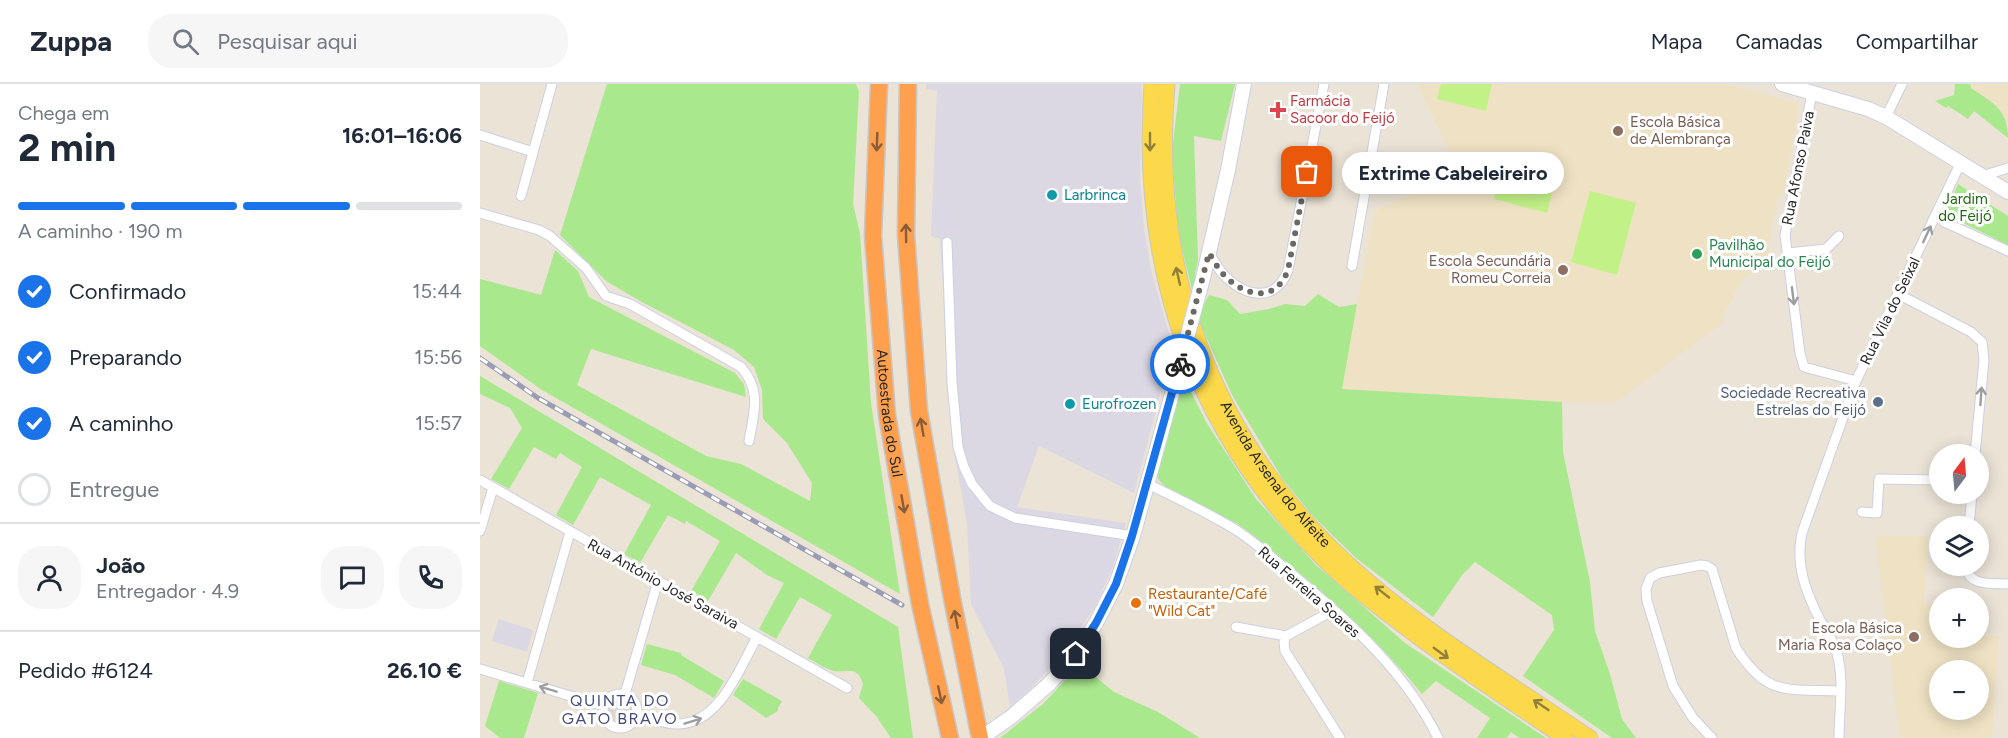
<!DOCTYPE html>
<html lang="pt">
<head>
<meta charset="utf-8">
<style>
	body { margin:0; font-family:Figtree,sans-serif; background:#f6f6f7; color:#1f2937; height:100vh; display:flex; flex-direction:column; font-size:22px; white-space:nowrap }
	* { box-sizing:border-box; margin:0 }
	p { font-size:20px; color:#747a83 }
	.icon { flex:none; width:33px; height:33px; fill:none; stroke:currentColor; stroke-width:2; stroke-linecap:round; stroke-linejoin:round }
	.map { position:relative; flex:1; overflow:hidden }
	.drawer { display:flex; flex-direction:column; background:#fff; width:480px }
	.drawer>* { flex:none }
	.needle { width:39px; rotate:16deg }
	.buttons { position:absolute; left:1449px; top:360px; display:grid; gap:12px }
	.buttons a { display:grid; place-items:center; width:60px; height:60px; border-radius:50%; background:#fff; box-shadow:0 3px 15px #0003; font-size:30px }
	.pin { position:absolute; display:grid; place-items:center; width:51px; height:51px; color:#fff; margin:-26px; border-radius:12px; box-shadow:0 3px 9px #0006 }
	.courier { position:absolute; display:grid; place-items:center; width:60px; height:60px; margin:-30px; border:4px solid #1a73e8; border-radius:50%; background:#fff; color:#222; box-shadow:0 2px 8px #0007 }
	.bubble { position:absolute; height:42px; border-radius:21px; background:#fff; box-shadow:0 3px 15px #0003; font-size:20px; font-weight:700; line-height:42px; text-align:center }
	.overview em { font-style:normal; font-weight:700 }
	.overview div { display:flex; flex-direction:column-reverse }
	.overview { display:flex; align-items:center; justify-content:space-between; height:102px; padding:0 18px }
	h1 { font-size:39px; font-weight:700; line-height:45px }
	.bar { display:grid; grid-template-columns:repeat(4,1fr); gap:9px 6px; align-content:center; height:72px; padding:0 18px }
	.bar i { height:8px; border-radius:4px; background:#e0e1e3 }
	.bar .current { background:#1a73e8 }
	.bar p { grid-column:span 4 }
	.line { display:flex; align-items:center; gap:15px; padding:0 18px; border-top:2px solid #e0e1e3 }
	.line div { flex:1 }
	.round { display:grid; place-items:center; flex:none; width:63px; height:63px; border-radius:24px; background:#f6f6f7 }
	ol { padding:0 18px; list-style:none }
	li { display:flex; align-items:center; gap:18px; height:66px }
	li p { margin-inline-start:auto }
	li .icon { padding:6px; border-radius:50%; background:#1a73e8; color:#fff; stroke-width:4 }
	li:last-child { color:#747a83 }
	li i { width:33px; height:33px; border:3px solid #e0e1e3; border-radius:50% }
	header { display:flex; align-items:center; gap:36px; box-sizing:border-box; height:84px; padding:0 30px; background:#fff; border-bottom:2px solid #e0e1e3 }
	header strong { font-size:28px }
	nav { display:flex; gap:33px; margin-inline-start:auto; font-size:21px }
	.search { width:420px; height:54px; background:#f6f6f7; display:flex; align-items:center; gap:15px; box-sizing:border-box; padding:0 21px; border-radius:24px; color:#747a83; font-size:22px }
	main { display:flex; flex:1; min-height:0 }
	.map>svg:first-child { display:block }
	.industrial { fill:#dcd8e3 }
	.education { fill:#efe2c4; fill-rule:evenodd }
	.green { fill:#a9e88d }
	.pitch { fill:#c1f187 }
	.plaza { fill:#dbd6ce }
	.lines { fill:none; stroke-linecap:round; stroke-linejoin:round }
	.minor-casing { stroke:#cccfe2; stroke-width:11 }
	.secondary-casing { stroke:#cccfe2; stroke-width:16 }
	.primary-casing { stroke:#c7c7c7; stroke-width:17 }
	.motorway-casing { stroke:#c7c7c7; stroke-width:19 }
	.minor { stroke:#fff; stroke-width:9 }
	.secondary { stroke:#fff; stroke-width:14 }
	.primary { stroke:#fcd84b; stroke-width:15 }
	.motorway { stroke:#ffa04e; stroke-width:16 }
	.rail-casing { stroke:#999cb4; stroke-width:5 }
	.rail { stroke:#fff; stroke-width:3; stroke-dasharray:9; stroke-linecap:butt }
	.secondary-bridge-casing { stroke:#cccfe2; stroke-width:16; stroke-linecap:butt }
	.secondary-bridge { stroke:#fff; stroke-width:14 }
	.oneway { stroke:#885d39 }
	.oneway2 { stroke:#928039 }
	.oneway3 { stroke:#9e9e9e }
	.done { stroke:#6c6964; stroke-width:6; stroke-dasharray:0 10.8 }
	.route { stroke:#1a73e8; stroke-width:8 }
	.health-dot { fill:#e0444e; stroke:#fff; stroke-width:2 }
	.education-dot { fill:#8d6e63; stroke:#fff; stroke-width:2 }
	.culture-dot { fill:#0f9aa8; stroke:#fff; stroke-width:2 }
	.leisure-dot { fill:#2e9e5b; stroke:#fff; stroke-width:2 }
	.service-dot { fill:#5c6f8a; stroke:#fff; stroke-width:2 }
	.food-dot { fill:#e8710a; stroke:#fff; stroke-width:2 }
	.labels { text-anchor:middle; stroke-width:6; stroke-linejoin:round; paint-order:stroke }
	.health-label { font-size:15px; fill:#be3a42; stroke:#fff; text-anchor:start }
	.education-label { font-size:15px; fill:#785e54; stroke:#fff; text-anchor:end }
	.street-label { font-size:15px; fill:#272727; stroke:#fff }
	.culture-label { font-size:15px; fill:#0d838f; stroke:#fff; text-anchor:start }
	.park-label { font-size:15px; fill:#226813; stroke:#fff }
	.leisure-label { font-size:15px; fill:#27864d; stroke:#fff; text-anchor:start }
	.service-label { font-size:15px; fill:#4e5e75; stroke:#fff; text-anchor:end }
	.food-label { font-size:15px; fill:#c56008; stroke:#fff; text-anchor:start }
	.neighbourhood-label { font-size:16px; letter-spacing:1.5px; fill:#444c7b; stroke:#fff }
</style>
</head>
<body>
<header>
<strong>Zuppa</strong>
<div class="search"><svg class="icon" aria-label="search" viewBox="0 0 24 24"><circle cx="10" cy="10" r="6"/><path d="M15 15l6 6"/></svg>Pesquisar aqui</div>
<nav><a>Mapa</a><a>Camadas</a><a>Compartilhar</a></nav>
</header>
<main>
<section class="drawer">
<div class="overview"><div><h1>2 min</h1><p>Chega em</p></div><em>16:01–16:06</em></div>
<div class="bar"><i class="current"></i><i class="current"></i><i class="current"></i><i></i><p>A caminho · 190 m</p></div>
<ol>
<li><svg class="icon" aria-label="check" viewBox="0 0 24 24"><path d="M5 12l5 5 9-10"/></svg>Confirmado<p>15:44</p></li>
<li><svg class="icon" aria-label="check" viewBox="0 0 24 24"><path d="M5 12l5 5 9-10"/></svg>Preparando<p>15:56</p></li>
<li><svg class="icon" aria-label="check" viewBox="0 0 24 24"><path d="M5 12l5 5 9-10"/></svg>A caminho<p>15:57</p></li>
<li><i></i>Entregue</li>
</ol>
<div class="line" style="height:108px"><a class="round"><svg class="icon" aria-label="person" viewBox="0 0 24 24"><circle cx="12" cy="8" r="4"/><path d="M4 21q1-7 8-7t8 7"/></svg></a><div><b>João</b><p>Entregador · 4.9</p></div><a class="round"><svg class="icon" aria-label="chat" viewBox="0 0 24 24"><path d="M4 5h16v11H9l-5 4z"/></svg></a><a class="round"><svg class="icon" aria-label="phone" viewBox="0 0 24 24"><path d="M5 4h4l2 5-3 2q2 4 5 5l2-3 5 2v4C11 20 4 13 5 4z"/></svg></a></div>
<div class="line" style="height:78px"><div>Pedido #6124</div><b>26.10 €</b></div>
</section>
<div class="map">
<svg width="1528" height="654" viewBox="0 0 1528 654">
	<rect width="100%" height="100%" fill="#ebe3d6"/>
	<path class="industrial" d="M 446,0 L 662,0 L 660,90 L 664,145 L 672,190 L 693,263 L 654,409 L 559,362 L 537,423 L 646,439 L 633,483 L 616,521 L 583,571 L 547,608 L 530,622 L 524,585 L 491,520 L 487,440 L 472,356 L 460,155 L 451,152 L 457,7 L 446,5 Z
		M 19,535 L 53,546 L 47,568 L 12,557 Z"/>
	<path class="education" d="M 937,0 L 1248,0 L 1316,19 L 1319,25 L 1303,110 L 1297,114 L 1288,163 L 1300,177 L 1263,194 L 1245,229 L 1243,239 L 1137,318 L 1082,318 L 861,305 L 895,127 L 979,86 Z
		M 1490,0 L 1528,0 L 1528,46 L 1526,36 L 1521,25 L 1491,4 Z
		M 1395,452 L 1448,452 L 1444,520 L 1459,522 L 1460,554 L 1498,554 L 1499,550 L 1519,552 L 1512,654 L 1420,654 ZM 1460,586 L 1498,586 L 1498,626 L 1460,626 Z"/>
	<path class="green" d="M 127,0 L 376,0 L 379,8 L 373,120 L 380,149 L 391,319 L 420,510 L 62,306 L 0,262 L 0,195 L 61,211 L 75,166 L 98,187 L 109,213 L 255,289 L 264,300 L 266,313 L 111,265 L 97,301 L 226,372 L 261,380 L 330,417 L 332,399 L 307,359 L 283,335 L 282,306 L 274,283 L 254,266 L 160,217 L 126,197 L 80,151 Z
		M 700,0 L 755,0 L 741,57 L 714,52 L 718,177 L 715,189 L 723,222 L 729,211 L 747,216 L 760,230 L 789,225 L 805,220 L 825,222 L 838,210 L 859,223 L 877,220 L 862,305 L 1082,318 L 1083,368 L 1110,498 L 1115,547 L 1130,590 L 1142,635 L 1156,654 L 1132,654 L 1043,592 L 1074,546 L 1072,531 L 995,478 L 983,490 L 953,533 L 876,474 L 833,432 L 802,394 L 752,311 L 720,239 L 698,148 L 692,67 Z
		M 1475,0 L 1490,0 L 1491,4 C 1513,19 1528,25 1528,54 L 1494,27 L 1488,35 L 1468,22 L 1466,24 L 1455,17 L 1474,11 Z
		M 1478,100 L 1528,132 L 1528,161 L 1465,130 Z
		M 0,292 L 418,543 L 433,654 L 411,654 L 396,632 L 379,614 L 383,600 C 377,581 369,589 355,587 C 346,586 336,578 328,574 L 352,531 L 320,513 L 296,555 L 279,545 L 304,499 L 287,491 L 256,469 L 228,517 L 211,507 L 240,457 L 206,437 L 205,440 L 188,431 L 160,479 L 144,470 L 171,421 L 120,393 L 93,441 L 76,431 L 102,383 L 80,369 L 76,375 L 54,363 L 29,405 L 11,395 L 42,344 L 30,324 L 0,310 Z
		M 704,294 L 726,338 L 776,415 L 836,481 L 925,559 L 1066,654 L 1039,654 L 1031,648 L 1027,654 L 997,654 L 1010,634 L 956,597 L 942,610 C 901,559 852,515 801,474 C 787,463 773,450 758,440 C 738,428 685,413 677,392 Z
		M 167,560 L 201,569 L 201,571 L 244,597 L 234,614 L 195,591 L 161,581 Z
		M 600,580 L 634,608 L 678,628 L 720,654 L 520,654 L 563,620 Z
		M 263,595 L 302,617 L 298,624 L 298,627 L 286,634 L 253,611 Z
		M 19,597 L 58,609 L 44,654 L 20,654 L 5,642 Z"/>
	<path class="pitch" d="M 961,0 L 1012,0 L 1006,27 L 957,15 Z
		M 1022,82 L 1075,96 L 1067,129 L 1014,115 Z
		M 1110,107 L 1156,119 L 1137,191 L 1091,178 Z"/>
	<path class="plaza" d="M128 626a12 12 0 1 1 24 0a12 12 0 1 1-24 0Z"/>
	<g class="lines">
		<defs>
			<path id="minor" d="M 1332,9 L 1305,151 L 1320,269 L 1324,283 L 1376,297
				M 1406,33 L 1422,0
				M 0,51 L 53,68
				M 1502,92 L 1528,84
				M 41,112 L 72,0
				M 0,129 L 59,146 L 70,152 L 106,184 L 126,212 L 150,220 L 261,283 C 282,307 274,328 269,357
				M 1464,138 L 1528,167
				M 467,158 L 472,298 L 478,363 L 484,383 L 492,400 L 510,422 L 535,434 L 653,452
				M 729,169 C 733,175 737,183 742,189 C 763,212 795,221 808,186 L 844,0
				M 1308,169 L 1346,165 L 1359,152
				M 872,182 L 904,0
				M 1418,210 L 1491,248 L 1502,258 L 1504,276 L 1495,370
				M 0,396 L 367,604
				M 666,399 C 696,414 727,428 756,446 C 776,459 795,476 813,491 C 870,538 925,587 958,654
				M 1382,428 L 1397,429 L 1399,395 L 1460,396
				M 1489,442 L 1492,410
				M 0,447 L 13,404
				M 1486,482 C 1489,503 1510,499 1528,500
				M 756,543 L 806,552 L 854,526
				M 806,552 L 804,558 L 805,567 L 860,654
				M 0,585 L 124,622
				M 47,599 L 90,448
				M 145,610 L 178,497
				M123 627a17 17 0 1 1 34 0a17 17 0 1 1-34 0Z
				M 156,631 C 169,634 184,640 197,640 C 239,641 260,584 277,553
				M 1232,654 L 1213,634 L 1193,602 L 1167,517 L 1166,505 L 1170,494 L 1179,489 L 1221,481 L 1227,482 L 1232,485 L 1256,564 C 1287,613 1307,605 1360,607
				M 1359,654 C 1359,626 1365,593 1356,566 C 1353,556 1346,547 1341,538 C 1326,509 1315,481 1322,449 L 1376,297 L 1481,78"/>
			<path id="secondary" d="M 1302,0 L 1388,25 L 1406,33 L 1528,108
				M 723,194 L 748,86 L 764,0
				M 501,654 L 531,633 L 569,600 L 596,570 L 616,539 L 636,500 L 653,452 L 690,317"/>
			<g id="primary">
				<path d="M 672,0 C 658,190 717,359 858,489 C 879,509 902,525 925,543 C 977,582 1031,618 1085,654"/>
				<path id="s1" d="M 687,0 C 671,185 730,352 867,479 C 940,546 1028,598 1110,654"/>
			</g>
			<g id="motorway">
				<path id="s2" d="M 399,0 L 393,152 L 407,331 L 440,520 L 470,654"/>
				<path d="M 428,0 L 426,151 L 439,327 L 472,514 L 500,654"/>
			</g>
		</defs>
		<use href="#minor" class="minor-casing"/>
		<use href="#secondary" class="secondary-casing"/>
		<use href="#primary" class="primary-casing"/>
		<use href="#motorway" class="motorway-casing"/>
		<use href="#minor" class="minor"/>
		<use href="#secondary" class="secondary"/>
		<use href="#primary" class="primary"/>
		<use href="#motorway" class="motorway"/>
		<defs>
			<path id="rail" d="M 0,274 L 58,314 L 422,521"/>
		</defs>
		<use href="#rail" class="rail-casing"/>
		<use href="#rail" class="rail"/>
		<defs>
			<path id="secondary-bridge" d="M 690,317 L 723,194"/>
		</defs>
		<use href="#secondary-bridge" class="secondary-bridge-casing"/>
		<use href="#secondary-bridge" class="secondary-bridge"/>
	</g>
	<defs><path id="oneway-shaft" d="M-6 0H5M1.5-3L5.5 0L1.5 3" fill="none" stroke-width="1.6" stroke-linecap="round" stroke-linejoin="round" transform="scale(1.5)"/></defs>
	<g class="oneway">
		<use href="#oneway-shaft" transform="translate(397 58) rotate(92)"/>
		<use href="#oneway-shaft" transform="translate(426 149) rotate(-91)"/>
		<use href="#oneway-shaft" transform="translate(442 343) rotate(-100)"/>
		<use href="#oneway-shaft" transform="translate(423 420) rotate(80)"/>
		<use href="#oneway-shaft" transform="translate(476 535) rotate(-101)"/>
		<use href="#oneway-shaft" transform="translate(460 611) rotate(78)"/>
	</g>
	<g class="oneway2">
		<use href="#oneway-shaft" transform="translate(670 58) rotate(90)"/>
		<use href="#oneway-shaft" transform="translate(698 192) rotate(-103)"/>
		<use href="#oneway-shaft" transform="translate(902 508) rotate(-142)"/>
		<use href="#oneway-shaft" transform="translate(961 569) rotate(36)"/>
		<use href="#oneway-shaft" transform="translate(1061 621) rotate(-146)"/>
	</g>
	<g class="oneway3">
		<use href="#oneway-shaft" transform="translate(1447 150) rotate(-65)"/>
		<use href="#oneway-shaft" transform="translate(1313 212) rotate(83)"/>
		<use href="#oneway-shaft" transform="translate(1501 312) rotate(-86)"/>
		<use href="#oneway-shaft" transform="translate(68 605) rotate(-163)"/>
		<use href="#oneway-shaft" transform="translate(213 637) rotate(-17)"/>
	</g>
	<g class="lines">
		<path class="done" d="M 700,280 L 729,169 C 733,175 737,183 742,189 C 763,212 795,221 808,186 L 827,88"/>
		<path class="route" d="M 596,570 L 616,539 L 636,500 L 652,452 L 700,280"/>
	</g>
	<path class="health-dot" d="M795 17h6v6h6v6h-6v6h-6v-6h-6v-6h6z"/>
	<g class="education-dot">
		<circle cx="1138" cy="47" r="6"/>
		<circle cx="1083" cy="186" r="6"/>
		<circle cx="1434" cy="553" r="6"/>
	</g>
	<g class="culture-dot">
		<circle cx="572" cy="111" r="6"/>
		<circle cx="590" cy="320" r="6"/>
	</g>
	<circle class="leisure-dot" cx="1217" cy="170" r="6"/>
	<circle class="service-dot" cx="1398" cy="318" r="6"/>
	<circle class="food-dot" cx="656" cy="519" r="6"/>
	<g class="labels">
		<g class="health-label">
			<text x="810" y="22">Farmácia<tspan x="810" dy="17">Sacoor do Feijó</tspan></text>
		</g>
		<g class="education-label">
			<text x="1150" y="43" text-anchor="start">Escola Básica<tspan x="1150" dy="17">de Alembrança</tspan></text>
			<text x="1071" y="182">Escola Secundária<tspan x="1071" dy="17">Romeu Correia</tspan></text>
			<text x="1422" y="549">Escola Básica<tspan x="1422" dy="17">Maria Rosa Colaço</tspan></text>
		</g>
		<g class="street-label">
			<text transform="translate(1318 84) rotate(-79)" y="5">Rua Afonso Paiva</text>
			<text transform="translate(1410 227) rotate(-64)" y="5">Rua Vila do Seixal</text>
			<text dy="5" stroke="none"><textPath href="#s2" startOffset="330">Autoestrada do Sul</textPath></text>
			<text dy="5" stroke="none"><textPath href="#s1" startOffset="416">Avenida Arsenal do Alfeite</textPath></text>
			<text transform="translate(183 500) rotate(29)" y="5">Rua António José Saraiva</text>
			<text transform="translate(829 508) rotate(41)" y="5">Rua Ferreira Soares</text>
		</g>
		<g class="culture-label">
			<text x="584" y="116">Larbrinca</text>
			<text x="602" y="325">Eurofrozen</text>
		</g>
		<g class="park-label">
			<text x="1485" y="120">Jardim<tspan x="1485" dy="17">do Feijó</tspan></text>
		</g>
		<g class="leisure-label">
			<text x="1229" y="166">Pavilhão<tspan x="1229" dy="17">Municipal do Feijó</tspan></text>
		</g>
		<g class="service-label">
			<text x="1386" y="314">Sociedade Recreativa<tspan x="1386" dy="17">Estrelas do Feijó</tspan></text>
		</g>
		<g class="food-label">
			<text x="668" y="515">Restaurante/Café<tspan x="668" dy="17">"Wild Cat"</tspan></text>
		</g>
		<g class="neighbourhood-label">
			<text x="140" y="622">QUINTA DO<tspan x="140" dy="18">GATO BRAVO</tspan></text>
		</g>
	</g>
</svg>
<div class="buttons">
<a><svg class="needle" viewBox="-14 -14 28 28"><path d="M0-13l5 13h-10z" fill="#e53935"/><path d="M0 13l5-13h-10z" fill="#747a83"/></svg></a>
<a><svg class="icon" aria-label="layers" viewBox="0 0 24 24"><path d="M12 4l9 5-9 5-9-5zM3 14l9 5 9-5"/></svg></a>
<a>+</a>
<a>−</a>
</div>
<div class="pin" style="left:827px;top:88px;background:#ea580c"><svg class="icon" aria-label="bag" viewBox="0 0 24 24"><path d="M5 8h14l-1 12H6zM9 8a3 3 0 0 1 6 0"/></svg></div>
<div class="pin" style="left:596px;top:570px;background:#1f2937"><svg class="icon" aria-label="home" viewBox="0 0 24 24"><path d="M3 11l9-7 9 7M6 9v11h12V9"/></svg></div>
<div class="courier" style="left:700px;top:280px"><svg class="icon" aria-label="bike" viewBox="0 0 24 24"><circle cx="6" cy="16" r="4"/><circle cx="18" cy="16" r="4"/><path d="M6 16l4-8h5l3 8M10 8l3 8H6M13 5h3"/></svg></div>
<div class="bubble" style="left:862px;top:68px;width:222px">Extrime Cabeleireiro</div>
</div>
</main>
</body>
</html>
